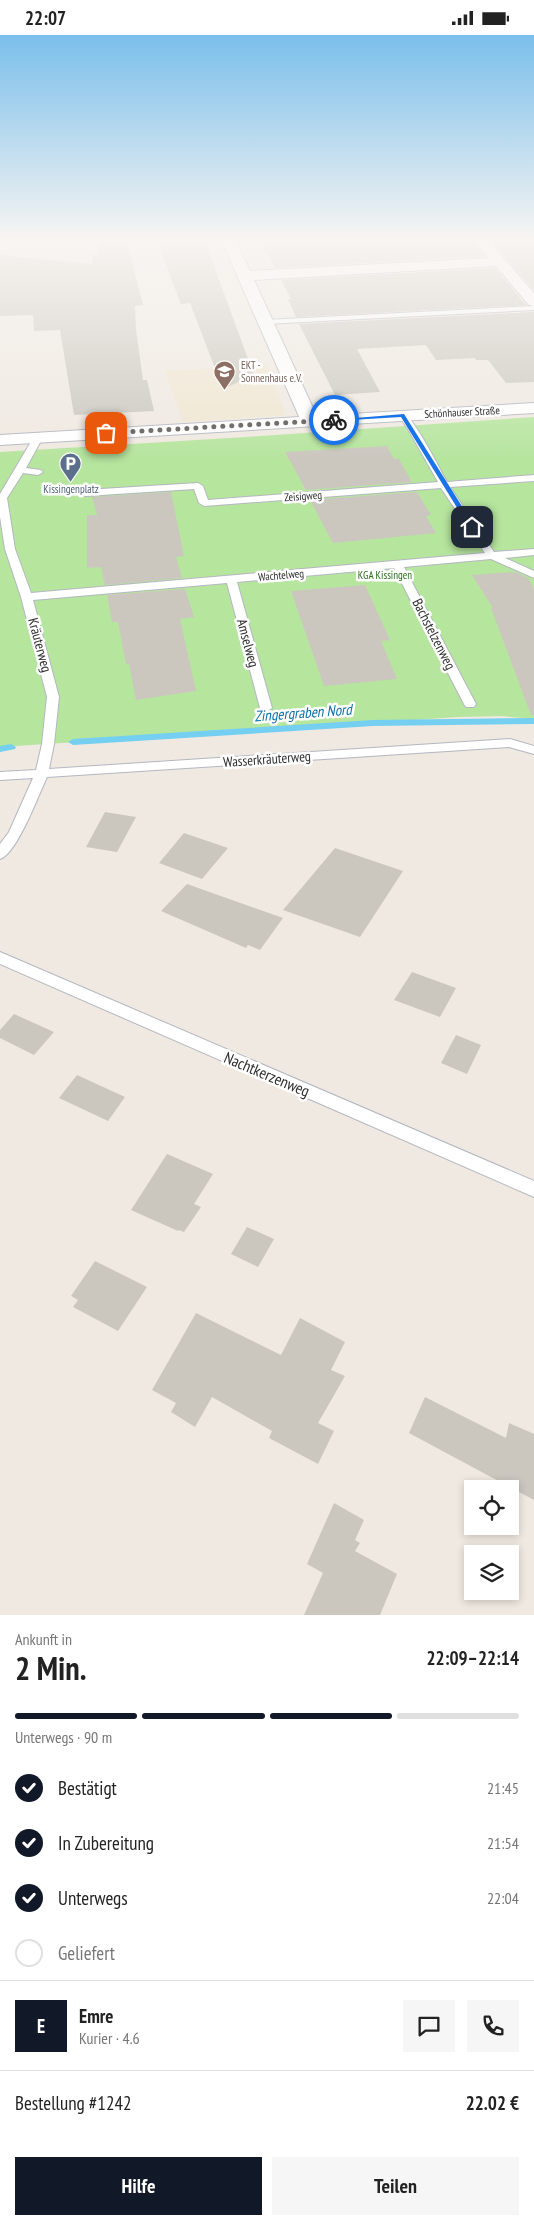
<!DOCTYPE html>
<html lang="de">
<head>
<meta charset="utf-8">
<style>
	body { margin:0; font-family:"PT Sans Narrow",sans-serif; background:#f6f6f6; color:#222; height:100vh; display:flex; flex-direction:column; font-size:19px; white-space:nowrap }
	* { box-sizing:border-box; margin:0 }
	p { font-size:16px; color:#767676 }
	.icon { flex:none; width:28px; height:28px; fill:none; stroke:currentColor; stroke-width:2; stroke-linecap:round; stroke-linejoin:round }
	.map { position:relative; height:1580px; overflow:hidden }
	.details { display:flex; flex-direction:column; background:#fff; flex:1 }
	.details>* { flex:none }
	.fabs { position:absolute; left:464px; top:1445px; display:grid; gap:10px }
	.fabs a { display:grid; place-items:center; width:55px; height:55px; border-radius:0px; background:#fff; box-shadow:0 2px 8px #0003; font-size:25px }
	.pin { position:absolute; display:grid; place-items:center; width:42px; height:42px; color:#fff; margin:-21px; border-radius:10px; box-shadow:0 2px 8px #0006 }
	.courier { position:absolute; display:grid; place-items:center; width:50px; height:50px; margin:-25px; border:4px solid #1a73e8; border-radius:50%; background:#fff; color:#222; box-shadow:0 1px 6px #0007 }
	.summary em { font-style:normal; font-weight:800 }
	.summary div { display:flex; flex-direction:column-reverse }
	.summary { display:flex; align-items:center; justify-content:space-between; height:85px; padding:0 15px }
	h1 { font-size:32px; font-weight:800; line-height:38px }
	.bar { display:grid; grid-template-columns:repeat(4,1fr); gap:8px 5px; align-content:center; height:60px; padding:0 15px }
	.bar i { height:6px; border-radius:4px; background:#e0e0e0 }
	.bar .current { background:#111827 }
	.bar p { grid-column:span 4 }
	.line { display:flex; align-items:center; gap:12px; padding:0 15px; border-top:1px solid #e0e0e0 }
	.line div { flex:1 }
	.round { display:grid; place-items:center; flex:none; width:52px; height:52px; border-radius:0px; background:#f6f6f6 }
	ol { padding:0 15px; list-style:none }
	li { display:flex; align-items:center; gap:15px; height:55px }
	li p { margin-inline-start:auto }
	li .icon { padding:5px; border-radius:50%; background:#111827; color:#fff; stroke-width:4 }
	li:last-child { color:#767676 }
	li i { width:28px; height:28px; border:2px solid #e0e0e0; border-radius:50% }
	.action { display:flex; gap:10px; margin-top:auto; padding:10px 15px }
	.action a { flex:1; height:58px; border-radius:0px; background:#111827; color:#fff; font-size:20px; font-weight:800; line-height:58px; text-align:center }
	.action a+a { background:#f6f6f6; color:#222 }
	.status { display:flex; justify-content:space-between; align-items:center; height:35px; padding:0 25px; background:#fff; direction:ltr }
	.status svg { height:14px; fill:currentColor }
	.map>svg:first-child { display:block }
	.education { fill:#f0e6d1 }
	.green { fill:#b6e59e }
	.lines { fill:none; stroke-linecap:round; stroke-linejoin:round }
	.stream { fill:#75cff0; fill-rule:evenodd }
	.building { fill:#cbc7bf }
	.lane-casing { stroke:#b4b7c1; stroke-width:2 }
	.street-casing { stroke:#b4b7c1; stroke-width:2 }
	.secondary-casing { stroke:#b4b7c1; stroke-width:2 }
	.path { stroke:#c9c9c9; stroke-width:2; stroke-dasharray:2 1; stroke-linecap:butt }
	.lane { fill:#fff; fill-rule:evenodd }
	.street { fill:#fff; fill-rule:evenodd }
	.secondary { fill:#fff; fill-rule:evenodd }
	.route { fill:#1a73e8 }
	.done { stroke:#726f6d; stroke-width:5; stroke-dasharray:0 9 }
	.labels { text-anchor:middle; stroke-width:5; stroke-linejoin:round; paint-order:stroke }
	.far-education-label { font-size:11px; fill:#785e54; stroke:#fff; text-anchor:start }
	.far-street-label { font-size:11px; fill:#2e2e2e; stroke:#fff }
	.far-service-label { font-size:11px; fill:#4e5e75; stroke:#fff }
	.far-park-label { font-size:11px; fill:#2c6e1b; stroke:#fff }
	.street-label { font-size:14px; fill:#2e2e2e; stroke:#fff }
	.water-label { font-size:15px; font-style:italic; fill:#0d6fa3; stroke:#fff }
	.near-street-label { font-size:16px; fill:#2e2e2e; stroke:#fff }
</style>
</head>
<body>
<div class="status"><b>22:07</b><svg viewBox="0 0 49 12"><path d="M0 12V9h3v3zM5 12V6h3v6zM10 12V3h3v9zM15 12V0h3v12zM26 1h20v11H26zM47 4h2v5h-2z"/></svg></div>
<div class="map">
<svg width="534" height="1580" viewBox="0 0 534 1580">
	<rect width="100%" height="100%" fill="#efe9e1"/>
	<path class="education" d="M 267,330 L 286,380 L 183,387 L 165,336 Z"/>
	<path class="green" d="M 534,382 L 534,684 L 501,681 L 459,682 L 0,712 L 0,417 L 246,402 Z"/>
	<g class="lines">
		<path class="stream" d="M 534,683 L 534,689 L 373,691 L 73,710 L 68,707 L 73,704 L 373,685 Z
			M 11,709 L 16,712 L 15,714 L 0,717 L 0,711 Z"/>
	</g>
	<path class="building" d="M 100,204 L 126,204 L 143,270 L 135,271 L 136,294 L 143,345 L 147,345 L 154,376 L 74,380 L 60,295 L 34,296 L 33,280 L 0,281 L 0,220 L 93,229 L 92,220 L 99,219 L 98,212 L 101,212 Z
		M 156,204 L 204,204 L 254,340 L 223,354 L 190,268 L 181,269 Z
		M 296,204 L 300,211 L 402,205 L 401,204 L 471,204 L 485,221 L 275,233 L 261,206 Z
		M 489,204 L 534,204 L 534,255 Z
		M 495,233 L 526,270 L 296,282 L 288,264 L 291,264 L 281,245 Z
		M 534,277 L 534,347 L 506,348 L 488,325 L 476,325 L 475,323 L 436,325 L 426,310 L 357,314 L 380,357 L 335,360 L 299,289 Z
		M 387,411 L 394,424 L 399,424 L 412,447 L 306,455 L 285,417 Z
		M 171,457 L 184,521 L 176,522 L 182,543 L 105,550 L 101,532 L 87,533 L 87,480 L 97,480 L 92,462 Z
		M 417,457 L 431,480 L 426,481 L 436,498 L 333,508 L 310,465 Z
		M 515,537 L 528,543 L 534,554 L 534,680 L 531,680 L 491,573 L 493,573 L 472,540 Z
		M 365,550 L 390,605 L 381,606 L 397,644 L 324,651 L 291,556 Z
		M 185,554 L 194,582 L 180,584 L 196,656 L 136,665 L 129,629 L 126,629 L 118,587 L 112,587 L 107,560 Z
		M 105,777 L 136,782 L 117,817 L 86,812 Z
		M 184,798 L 228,813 L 202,844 L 159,828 Z
		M 335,813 L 403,836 L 360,902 L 283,875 Z
		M 187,849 L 283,883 L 260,915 L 248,910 L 246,913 L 161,876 Z
		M 412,937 L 456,953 L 440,982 L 394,965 Z
		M 14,979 L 54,997 L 34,1020 L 0,1003 L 0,995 Z
		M 456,1000 L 481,1010 L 467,1039 L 441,1028 Z
		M 77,1040 L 125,1062 L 108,1086 L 59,1063 Z
		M 167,1119 L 213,1139 L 194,1169 L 201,1172 L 184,1197 L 179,1195 L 178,1196 L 131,1175 Z
		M 247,1192 L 274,1204 L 258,1232 L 231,1219 Z
		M 95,1226 L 147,1252 L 118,1296 L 73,1272 L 78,1265 L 71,1261 Z
		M 196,1278 L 281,1320 L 300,1283 L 345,1307 L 331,1335 L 345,1341 L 318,1388 L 334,1396 L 318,1429 L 269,1403 L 272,1396 L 212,1362 L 195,1392 L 171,1377 L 176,1368 L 152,1355 Z
		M 425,1362 L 506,1403 L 509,1388 L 534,1399 L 534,1465 L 409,1398 Z
		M 334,1468 L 364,1485 L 355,1505 L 360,1508 L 355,1516 L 397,1539 L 380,1580 L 304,1580 L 323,1538 L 307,1529 Z"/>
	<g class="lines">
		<defs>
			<path id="lane" d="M 534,271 L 534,275 L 265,289 L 261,287 L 265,285 Z
				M 402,377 C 414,382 439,433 447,447 L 534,440 L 534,446 L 450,452 L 494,517 L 534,514 L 534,520 L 505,523 L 534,536 L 534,543 L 491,524 L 404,532 L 476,669 L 474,672 L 466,672 L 464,669 L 394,533 L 237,547 L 272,673 L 266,677 L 260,673 L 227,548 L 33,565 L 59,662 L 54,709 L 49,734 L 510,704 L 534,711 L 534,719 L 509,712 L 47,742 C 39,759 17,819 0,824 L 0,809 L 9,797 L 33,743 L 0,745 L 0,737 L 36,735 L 42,709 L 47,662 L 21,562 L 5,514 L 0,482 L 0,459 L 35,400 L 43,402 L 26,433 L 41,435 L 43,437 L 38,440 L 23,438 L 7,463 L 15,514 L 31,558 L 485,518 L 441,453 L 204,471 L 199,468 L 194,454 L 85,461 L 80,458 L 85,455 L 198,448 L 203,451 L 208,465 L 438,447 L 408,394 L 398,380 Z
				M 0,917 L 534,1146 L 534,1162 L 0,929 Z"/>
			<path id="street" d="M 221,204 L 235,204 L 250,236 L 489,223 L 473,204 L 487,204 L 534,258 L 534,271 L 529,270 L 496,231 L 254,245 L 319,386 L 316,390 L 310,391 L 304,390 L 301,386 Z"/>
			<path id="secondary" d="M 534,368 L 534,378 L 0,410 L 0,400 Z"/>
		</defs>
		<use href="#lane" class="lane-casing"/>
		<use href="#street" class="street-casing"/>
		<use href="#secondary" class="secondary-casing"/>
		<path class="path" d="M 321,204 L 327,213"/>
		<use href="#lane" class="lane"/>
		<use href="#street" class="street"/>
		<use href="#secondary" class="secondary"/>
	</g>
	<linearGradient id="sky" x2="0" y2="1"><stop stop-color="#7abfeb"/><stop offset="0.48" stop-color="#f8f5f2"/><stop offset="1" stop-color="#f8f5f2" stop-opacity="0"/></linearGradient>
	<rect width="534" height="425" fill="url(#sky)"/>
	<path class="route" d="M 404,379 L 475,492 L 474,493 L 469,492 L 401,382 L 334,386 L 331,385 Z"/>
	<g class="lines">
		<path class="done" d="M 106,398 L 334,385"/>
	</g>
	<defs>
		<symbol id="school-pin" viewBox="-11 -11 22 30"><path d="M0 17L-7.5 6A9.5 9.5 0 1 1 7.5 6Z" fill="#8d6e63" stroke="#fff"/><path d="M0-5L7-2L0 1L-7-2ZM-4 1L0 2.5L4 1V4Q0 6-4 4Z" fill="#fff"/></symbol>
		<symbol id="parking-pin" viewBox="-11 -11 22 30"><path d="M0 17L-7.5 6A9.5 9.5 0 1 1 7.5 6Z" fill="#5c6f8a" stroke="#fff"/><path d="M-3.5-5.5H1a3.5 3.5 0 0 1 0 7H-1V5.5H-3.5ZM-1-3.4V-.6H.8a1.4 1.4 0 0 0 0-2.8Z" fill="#fff"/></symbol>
	</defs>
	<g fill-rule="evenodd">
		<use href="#school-pin" x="212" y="324" width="25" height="34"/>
		<use href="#parking-pin" x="58" y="416" width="25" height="34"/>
	</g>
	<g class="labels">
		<g class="far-education-label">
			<text x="241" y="334">EKT -<tspan x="241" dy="13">Sonnenhaus e.V.</tspan></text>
		</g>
		<g class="far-street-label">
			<text transform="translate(462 377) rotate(-3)" y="4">Schönhauser Straße</text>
			<text transform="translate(303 461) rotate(-4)" y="4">Zeisigweg</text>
			<text transform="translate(281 540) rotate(-5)" y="4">Wachtelweg</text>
		</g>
		<g class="far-service-label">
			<text x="71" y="458">Kissingenplatz</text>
		</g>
		<g class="far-park-label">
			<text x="385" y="544">KGA Kissingen</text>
		</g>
		<g class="street-label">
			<text transform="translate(434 599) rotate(63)" y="5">Bachstelzenweg</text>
			<text transform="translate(248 608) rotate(75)" y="5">Amselweg</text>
			<text transform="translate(40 610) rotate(75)" y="5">Kräuterweg</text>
			<text transform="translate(267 724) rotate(-4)" y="5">Wasserkräuterweg</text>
		</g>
		<g class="water-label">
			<text transform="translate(303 678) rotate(-4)" y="5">Zingergraben Nord</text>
		</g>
		<g class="near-street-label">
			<text transform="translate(267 1039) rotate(23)" y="6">Nachtkerzenweg</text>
		</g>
	</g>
</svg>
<div class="fabs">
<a><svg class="icon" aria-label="locate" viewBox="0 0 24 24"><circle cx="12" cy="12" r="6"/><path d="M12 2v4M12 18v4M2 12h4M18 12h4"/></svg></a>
<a><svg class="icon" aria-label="layers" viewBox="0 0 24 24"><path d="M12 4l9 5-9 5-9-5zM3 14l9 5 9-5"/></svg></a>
</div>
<div class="pin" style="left:106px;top:398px;background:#ea580c"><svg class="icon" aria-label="bag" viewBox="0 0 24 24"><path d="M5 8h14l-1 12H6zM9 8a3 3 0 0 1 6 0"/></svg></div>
<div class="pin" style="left:472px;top:492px;background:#1f2937"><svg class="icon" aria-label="home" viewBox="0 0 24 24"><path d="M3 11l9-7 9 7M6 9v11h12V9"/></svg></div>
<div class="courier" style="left:334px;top:385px"><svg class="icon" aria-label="bike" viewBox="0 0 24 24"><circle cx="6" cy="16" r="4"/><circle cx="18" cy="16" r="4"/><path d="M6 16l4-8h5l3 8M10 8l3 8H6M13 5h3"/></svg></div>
</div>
<section class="details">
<div class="summary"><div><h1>2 Min.</h1><p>Ankunft in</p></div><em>22:09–22:14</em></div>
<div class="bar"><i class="current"></i><i class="current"></i><i class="current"></i><i></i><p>Unterwegs · 90 m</p></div>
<ol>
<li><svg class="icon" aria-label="check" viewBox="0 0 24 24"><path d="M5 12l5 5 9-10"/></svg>Bestätigt<p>21:45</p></li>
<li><svg class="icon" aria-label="check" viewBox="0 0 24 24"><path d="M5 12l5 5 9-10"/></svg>In Zubereitung<p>21:54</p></li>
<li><svg class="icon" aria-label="check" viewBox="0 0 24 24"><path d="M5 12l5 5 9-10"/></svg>Unterwegs<p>22:04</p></li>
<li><i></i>Geliefert</li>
</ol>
<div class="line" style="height:90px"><b class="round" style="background:#111827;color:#fff">E</b><div><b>Emre</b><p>Kurier · 4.6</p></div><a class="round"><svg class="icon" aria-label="chat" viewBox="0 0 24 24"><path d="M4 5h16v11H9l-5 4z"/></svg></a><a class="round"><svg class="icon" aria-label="phone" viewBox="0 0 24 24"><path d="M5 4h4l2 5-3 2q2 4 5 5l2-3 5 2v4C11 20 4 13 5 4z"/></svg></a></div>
<div class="line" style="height:65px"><div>Bestellung #1242</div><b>22.02 €</b></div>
<div class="action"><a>Hilfe</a><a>Teilen</a></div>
</section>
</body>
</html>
